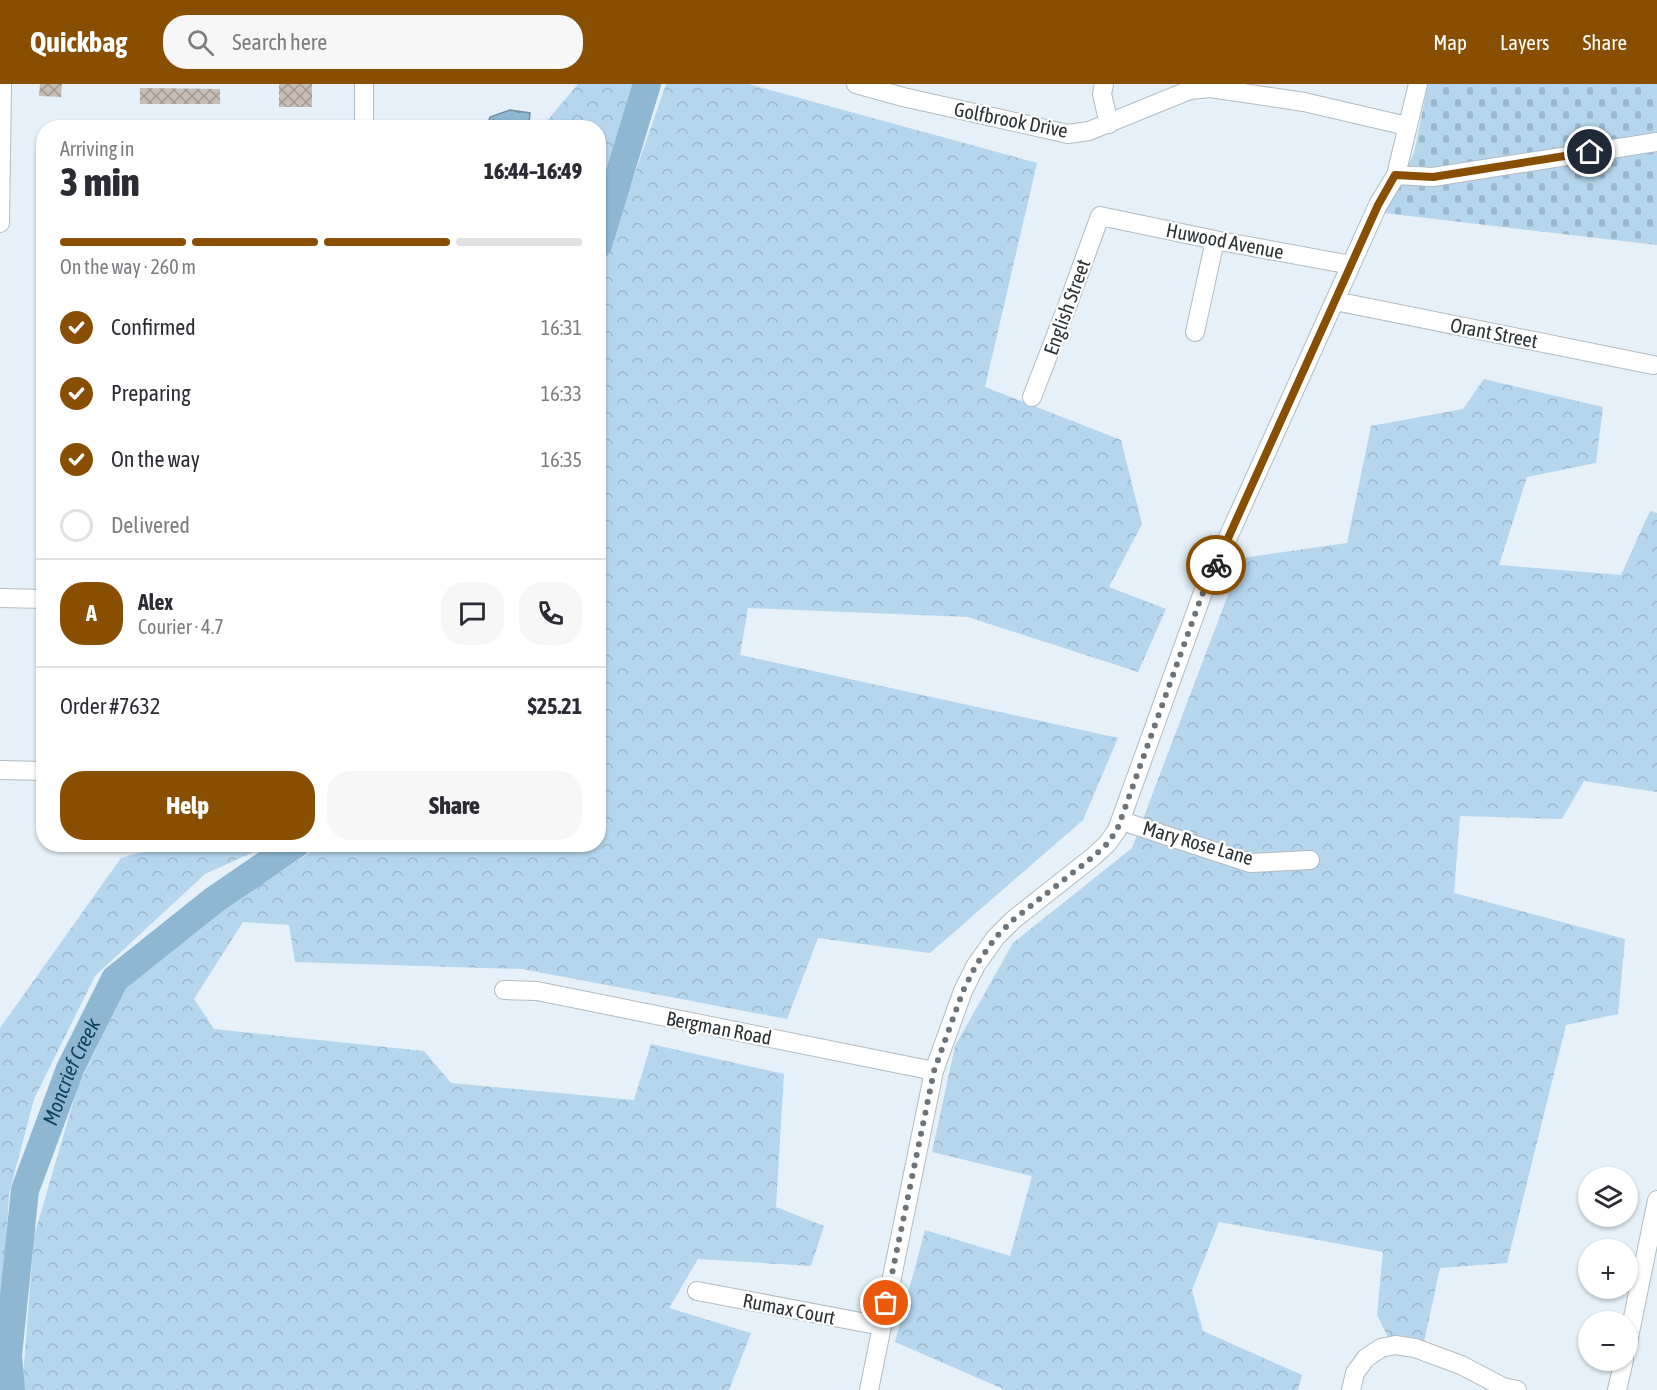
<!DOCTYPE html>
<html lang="en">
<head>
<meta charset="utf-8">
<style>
	body { margin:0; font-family:"Asap Condensed",sans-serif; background:#f7f7f7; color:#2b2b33; height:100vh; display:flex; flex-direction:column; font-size:22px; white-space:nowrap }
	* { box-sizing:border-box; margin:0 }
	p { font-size:20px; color:#7c7c81 }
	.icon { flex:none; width:33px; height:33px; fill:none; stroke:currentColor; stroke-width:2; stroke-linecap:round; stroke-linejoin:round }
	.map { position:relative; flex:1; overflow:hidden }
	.sheet { position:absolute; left:36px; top:36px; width:570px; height:732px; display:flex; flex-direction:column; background:#fff; border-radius:24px; box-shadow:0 2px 4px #0004 }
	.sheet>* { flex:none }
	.buttons { position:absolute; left:1578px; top:1083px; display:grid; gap:12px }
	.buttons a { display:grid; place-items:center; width:60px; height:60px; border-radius:50%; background:#fff; box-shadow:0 2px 4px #0004; font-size:30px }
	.pin { position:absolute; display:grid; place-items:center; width:51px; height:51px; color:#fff; margin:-26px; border:3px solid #fff; border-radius:50%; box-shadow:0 2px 6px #0007 }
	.courier { position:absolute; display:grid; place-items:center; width:60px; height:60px; margin:-30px; border:4px solid #884f03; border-radius:50%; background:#fff; color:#222; box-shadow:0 2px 8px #0007 }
	.head em { font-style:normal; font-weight:800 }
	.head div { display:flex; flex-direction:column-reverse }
	.head { display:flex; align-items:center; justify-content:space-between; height:102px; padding:0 24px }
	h1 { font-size:39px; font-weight:800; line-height:45px }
	.bar { display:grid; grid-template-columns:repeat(4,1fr); gap:9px 6px; align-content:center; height:72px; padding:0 24px }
	.bar i { height:8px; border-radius:4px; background:#e1e1e2 }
	.bar .selected { background:#884f03 }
	.bar p { grid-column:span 4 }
	.line { display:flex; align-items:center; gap:15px; padding:0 24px; border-top:2px solid #e1e1e2 }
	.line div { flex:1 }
	.round { display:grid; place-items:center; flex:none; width:63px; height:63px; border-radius:24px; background:#f7f7f7 }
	ol { padding:0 24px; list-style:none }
	li { display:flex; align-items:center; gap:18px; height:66px }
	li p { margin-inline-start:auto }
	li .icon { padding:6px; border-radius:50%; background:#884f03; color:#fff; stroke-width:4 }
	li:last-child { color:#7c7c81 }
	li i { width:33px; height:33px; border:3px solid #e1e1e2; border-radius:50% }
	.primary-button { display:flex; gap:12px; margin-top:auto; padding:12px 24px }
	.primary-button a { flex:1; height:69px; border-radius:24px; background:#884f03; color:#fff; font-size:24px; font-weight:800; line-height:69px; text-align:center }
	.primary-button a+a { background:#f7f7f7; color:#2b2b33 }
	header { display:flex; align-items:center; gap:36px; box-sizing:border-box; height:84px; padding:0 30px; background:#884f03; color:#fff }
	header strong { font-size:28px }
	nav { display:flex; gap:33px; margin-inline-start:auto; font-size:21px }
	.search { width:420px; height:54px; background:#f7f7f7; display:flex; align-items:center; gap:15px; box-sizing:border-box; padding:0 21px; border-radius:24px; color:#7c7c81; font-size:22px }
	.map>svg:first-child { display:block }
	.forest { fill:url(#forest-crowns) }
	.cemetery { fill:url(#cemetery-stones) }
	.water { fill:url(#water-ripples); stroke:#728fa3; stroke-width:1.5 }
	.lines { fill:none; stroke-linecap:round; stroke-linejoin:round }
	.river { stroke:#8fb7d2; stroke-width:28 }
	.building { fill:url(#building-cross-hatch) }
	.minor-casing { stroke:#b1bcc3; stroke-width:20 }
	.minor { stroke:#fff; stroke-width:18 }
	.done { stroke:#6d7479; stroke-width:6; stroke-dasharray:0 10.8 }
	.route { stroke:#884f03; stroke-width:8 }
	.labels { text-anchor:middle; stroke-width:4.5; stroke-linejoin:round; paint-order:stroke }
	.street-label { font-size:20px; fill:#2d3235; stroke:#fff }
	.water-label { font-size:21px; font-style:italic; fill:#10435f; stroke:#fff }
</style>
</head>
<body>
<header>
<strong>Quickbag</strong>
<div class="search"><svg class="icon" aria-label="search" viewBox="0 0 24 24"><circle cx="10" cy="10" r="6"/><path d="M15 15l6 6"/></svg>Search here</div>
<nav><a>Map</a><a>Layers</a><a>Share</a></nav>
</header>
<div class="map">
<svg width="1657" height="1306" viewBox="0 0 1657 1306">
	<defs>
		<pattern id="forest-crowns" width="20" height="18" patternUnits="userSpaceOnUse" patternTransform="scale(1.5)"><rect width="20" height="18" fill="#b5d6ed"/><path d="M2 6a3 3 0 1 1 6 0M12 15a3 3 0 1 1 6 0" fill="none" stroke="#9cb8cc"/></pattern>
		<pattern id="cemetery-stones" width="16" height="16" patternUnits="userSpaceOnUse" patternTransform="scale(1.5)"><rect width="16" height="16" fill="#b5d6ed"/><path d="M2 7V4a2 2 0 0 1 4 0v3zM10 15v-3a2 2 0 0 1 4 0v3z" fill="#9cb8cc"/></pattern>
		<pattern id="water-ripples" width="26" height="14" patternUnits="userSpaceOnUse" patternTransform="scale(1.5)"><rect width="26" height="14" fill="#8fb7d2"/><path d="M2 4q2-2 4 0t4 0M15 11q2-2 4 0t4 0" fill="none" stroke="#7595ab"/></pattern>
		<pattern id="building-cross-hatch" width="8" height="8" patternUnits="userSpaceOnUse" patternTransform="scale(1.5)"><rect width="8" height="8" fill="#c7bdb5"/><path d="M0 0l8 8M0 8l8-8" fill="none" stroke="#a29a94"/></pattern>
	</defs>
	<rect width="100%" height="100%" fill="#e5f0f8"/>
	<path class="forest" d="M 578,0 L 638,0 L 599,140 L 598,44 L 542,43 Z
		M 666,0 L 748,0 L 1037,79 L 985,303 L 1121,356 L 1142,440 L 1109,503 L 1166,525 L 1138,588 L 968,533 L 748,524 L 740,571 L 1118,654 L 1083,736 L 930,869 L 818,854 L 787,935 L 522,885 L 295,878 L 289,841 L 243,838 L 194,915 L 214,945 L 424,967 L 451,999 L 634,1016 L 651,960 L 784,990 L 776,1123 L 824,1142 L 811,1182 L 698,1175 L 669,1224 L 751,1249 L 729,1306 L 22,1306 L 34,1152 L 78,1002 L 129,898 L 242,812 L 322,761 L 598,760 L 599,192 Z
		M 1484,295 L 1603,323 L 1596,379 L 1527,393 L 1499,481 L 1621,491 L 1650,427 L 1657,429 L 1657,708 L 1584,697 L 1562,735 L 1460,732 L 1454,809 L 1625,855 L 1618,930 L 1566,941 L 1507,1179 L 1440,1184 L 1423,1263 L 1390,1257 L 1377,1231 L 1383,1168 L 1219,1138 L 1192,1206 L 1203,1247 L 1302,1291 L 1298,1306 L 1003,1306 L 1003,1305 L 895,1258 L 925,1146 L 1010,1172 L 1032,1092 L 932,1068 L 955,962 L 1013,859 L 1132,764 L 1242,474 L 1347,459 L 1371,342 L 1463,325 Z
		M 171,760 L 269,761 L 205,790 L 95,892 L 34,1015 L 9,1110 L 0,1263 L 0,944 L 121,774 Z"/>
	<path class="cemetery" d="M 1428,0 L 1657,0 L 1657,161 L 1384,129 L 1414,69 Z"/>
	<path class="water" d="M 510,26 L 530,29 L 529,40 L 527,43 L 487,43 L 490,33 Z"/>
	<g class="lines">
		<g class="river">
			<path d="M 598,161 L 647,0"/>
			<path id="s1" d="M 11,1306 L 8,1271 L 25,1106 L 70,985 L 115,895 L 214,816 L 296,760"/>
		</g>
	</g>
	<path class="building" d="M 40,0 L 62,0 L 61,13 L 39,12 Z
		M 279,0 L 312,0 L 312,23 L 279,23 Z
		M 140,4 L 220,5 L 220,20 L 140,20 Z"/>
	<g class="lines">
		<defs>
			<path id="minor" d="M 856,0 L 903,13 L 1068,50 L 1089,47 L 1190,6 L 1210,4 L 1304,18 L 1407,42
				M 1104,0 L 1102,10 L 1109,40
				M 364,44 L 364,0
				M 1396,91 L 1433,93 L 1657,58
				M 0,139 L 2,0
				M 1335,217 L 1653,281
				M 1195,248 L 1215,156
				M 1032,313 L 1068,220 L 1100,132 L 1215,156 L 1351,181
				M 0,514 L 44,515
				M 0,686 L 44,687
				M 1122,737 L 1250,779 L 1310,776
				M 504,906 L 537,907 L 934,987
				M 697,1207 L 882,1242
				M 1628,1258 L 1657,1116
				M 869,1306 L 934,987 L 963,907 L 976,881 L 996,853 L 1013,836 L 1094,772 L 1107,760 L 1117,746 L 1202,511 L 1378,121 L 1396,91 L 1418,0
				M 1351,1306 L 1355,1289 L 1366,1274 L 1381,1264 L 1395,1261 L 1415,1264 L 1461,1281 L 1503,1303 L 1517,1306
				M 1617,1306 L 1624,1276"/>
		</defs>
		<use href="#minor" class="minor-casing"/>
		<use href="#minor" class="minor"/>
	</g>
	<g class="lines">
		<path class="done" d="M 886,1219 L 934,987 L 963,907 L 976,881 L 996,853 L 1013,836 L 1094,772 L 1107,760 L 1117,746 L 1202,511 L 1216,481"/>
		<path class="route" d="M 1216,481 L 1378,121 L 1395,91 L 1433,93 L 1590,68"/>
	</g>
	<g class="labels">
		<g class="street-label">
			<text transform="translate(1011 36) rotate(11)" y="7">Golfbrook Drive</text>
			<text transform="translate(1225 157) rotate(11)" y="7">Huwood Avenue</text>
			<text transform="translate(1067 223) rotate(-70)" y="7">English Street</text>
			<text transform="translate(1494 249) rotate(11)" y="7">Orant Street</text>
			<text transform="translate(1198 759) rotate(16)" y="7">Mary Rose Lane</text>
			<text transform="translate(719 944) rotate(11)" y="7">Bergman Road</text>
			<text transform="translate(789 1225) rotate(11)" y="7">Rumax Court</text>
		</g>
		<g class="water-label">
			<text dy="7" stroke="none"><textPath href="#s1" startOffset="328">Moncrief Creek</textPath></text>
		</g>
	</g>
</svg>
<div class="buttons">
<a><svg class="icon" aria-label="layers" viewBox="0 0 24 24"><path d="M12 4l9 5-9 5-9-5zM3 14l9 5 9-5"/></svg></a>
<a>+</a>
<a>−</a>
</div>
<div class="pin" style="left:886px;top:1219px;background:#ea580c"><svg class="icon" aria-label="bag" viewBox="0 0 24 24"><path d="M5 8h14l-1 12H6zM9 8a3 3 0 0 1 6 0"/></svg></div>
<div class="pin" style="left:1590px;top:68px;background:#1f2937"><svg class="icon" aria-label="home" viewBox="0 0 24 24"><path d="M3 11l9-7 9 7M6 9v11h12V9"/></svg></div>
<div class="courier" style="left:1216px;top:481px"><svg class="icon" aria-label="bike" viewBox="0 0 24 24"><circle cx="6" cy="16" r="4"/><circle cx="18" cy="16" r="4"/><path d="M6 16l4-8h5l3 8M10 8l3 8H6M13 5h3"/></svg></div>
<section class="sheet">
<div class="head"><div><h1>3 min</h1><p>Arriving in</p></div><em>16:44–16:49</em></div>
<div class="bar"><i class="selected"></i><i class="selected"></i><i class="selected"></i><i></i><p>On the way · 260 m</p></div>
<ol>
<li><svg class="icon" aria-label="check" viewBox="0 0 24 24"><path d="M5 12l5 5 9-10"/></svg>Confirmed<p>16:31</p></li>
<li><svg class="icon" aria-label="check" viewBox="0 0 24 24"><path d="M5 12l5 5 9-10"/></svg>Preparing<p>16:33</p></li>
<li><svg class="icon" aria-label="check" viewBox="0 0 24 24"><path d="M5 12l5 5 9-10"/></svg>On the way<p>16:35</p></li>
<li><i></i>Delivered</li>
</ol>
<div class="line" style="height:108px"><b class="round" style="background:#884f03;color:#fff">A</b><div><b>Alex</b><p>Courier · 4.7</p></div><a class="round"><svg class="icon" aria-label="chat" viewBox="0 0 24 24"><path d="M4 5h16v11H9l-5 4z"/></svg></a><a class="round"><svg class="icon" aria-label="phone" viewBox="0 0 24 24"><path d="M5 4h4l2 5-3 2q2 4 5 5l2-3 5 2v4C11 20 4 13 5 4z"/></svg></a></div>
<div class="line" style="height:78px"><div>Order #7632</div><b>$25.21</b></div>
<div class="primary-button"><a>Help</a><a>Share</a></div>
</section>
</div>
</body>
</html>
